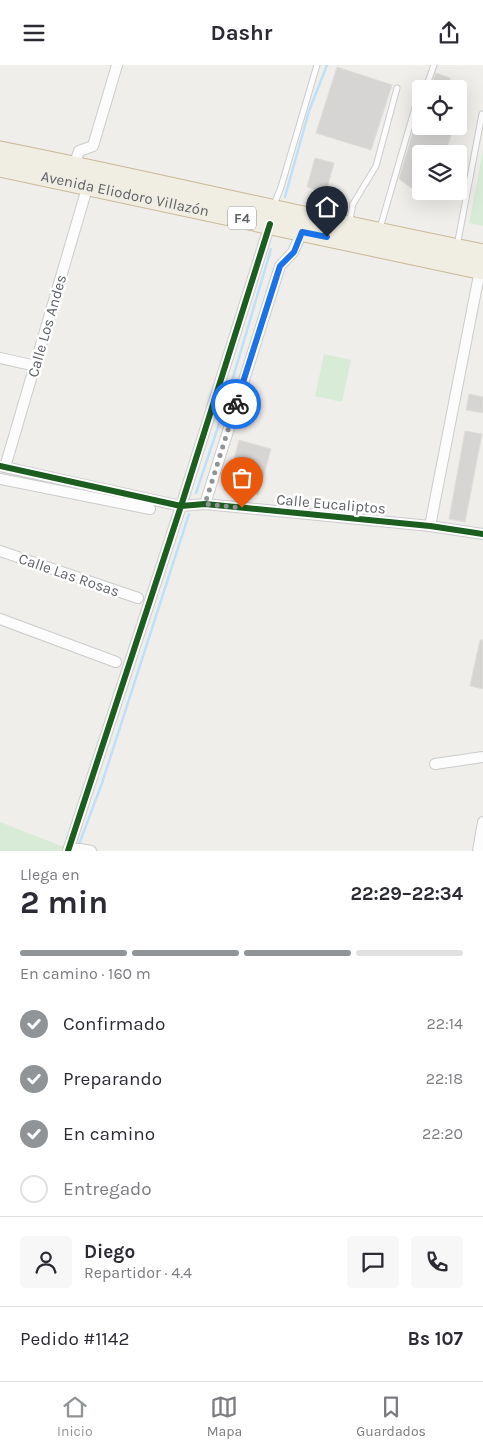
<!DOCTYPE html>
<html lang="es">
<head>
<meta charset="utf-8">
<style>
	body { margin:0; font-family:Karla,sans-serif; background:#f7f7f7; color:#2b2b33; height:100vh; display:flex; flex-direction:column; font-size:19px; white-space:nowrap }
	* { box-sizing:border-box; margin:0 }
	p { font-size:16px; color:#7c7c81 }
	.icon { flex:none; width:28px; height:28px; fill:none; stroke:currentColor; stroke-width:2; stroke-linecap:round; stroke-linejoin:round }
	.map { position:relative; height:786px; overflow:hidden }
	.sheet { display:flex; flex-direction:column; background:#fff; flex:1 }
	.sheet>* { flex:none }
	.fabs { position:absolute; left:412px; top:15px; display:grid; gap:10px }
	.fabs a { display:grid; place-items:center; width:55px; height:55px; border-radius:5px; background:#fff; box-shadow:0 5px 20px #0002; font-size:25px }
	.pin { position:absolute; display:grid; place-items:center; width:42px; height:42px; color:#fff; margin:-51px -21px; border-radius:50% 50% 50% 0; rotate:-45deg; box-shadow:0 0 5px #0007 }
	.pin .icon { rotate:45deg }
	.courier { position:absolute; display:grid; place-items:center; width:50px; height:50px; margin:-25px; border:4px solid #1a73e8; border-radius:50%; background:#fff; color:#222; box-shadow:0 1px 6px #0007 }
	.overview em { font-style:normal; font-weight:700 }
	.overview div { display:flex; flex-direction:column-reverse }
	.overview { display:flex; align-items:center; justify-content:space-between; height:85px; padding:0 20px }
	h1 { font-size:32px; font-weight:700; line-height:38px }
	.bar { display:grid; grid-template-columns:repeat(4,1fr); gap:8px 5px; align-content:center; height:60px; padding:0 20px }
	.bar i { height:6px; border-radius:4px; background:#e1e1e2 }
	.bar .active { background:#919496 }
	.bar p { grid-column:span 4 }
	.line { display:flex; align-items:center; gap:12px; padding:0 20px; border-top:1px solid #e1e1e2 }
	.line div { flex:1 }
	.round { display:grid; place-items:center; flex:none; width:52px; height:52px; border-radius:5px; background:#f7f7f7 }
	ol { padding:0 20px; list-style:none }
	li { display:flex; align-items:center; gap:15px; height:55px }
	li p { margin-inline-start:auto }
	li .icon { padding:5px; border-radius:50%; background:#919496; color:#fff; stroke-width:4 }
	li:last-child { color:#7c7c81 }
	li i { width:28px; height:28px; border:2px solid #e1e1e2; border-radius:50% }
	header { display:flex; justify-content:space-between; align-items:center; height:65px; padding:0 20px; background:#fff; font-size:22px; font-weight:700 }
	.dock { display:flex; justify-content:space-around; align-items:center; height:70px; border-top:1px solid #e1e1e2; background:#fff; font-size:14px; color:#7c7c81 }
	.dock a { display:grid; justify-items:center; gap:2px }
	.dock .active { color:#919496 }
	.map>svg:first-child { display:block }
	.green { fill:#d8ebd6 }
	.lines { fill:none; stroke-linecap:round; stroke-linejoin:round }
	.stream { stroke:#bfe0f9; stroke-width:2.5 }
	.building { fill:#d6d5d3; stroke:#deddd9 }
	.lane-casing { stroke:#cbcccc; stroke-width:7 }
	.street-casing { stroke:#cbcccc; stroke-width:12 }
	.highway-casing { stroke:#c8b996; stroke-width:21 }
	.lane { stroke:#fdfcfc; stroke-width:5 }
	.street { stroke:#fdfcfc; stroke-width:10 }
	.highway { stroke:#f0ede3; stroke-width:19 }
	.cycleway-casing { stroke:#fff; stroke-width:9 }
	.cycleway { stroke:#1b5e20; stroke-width:6 }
	.done { stroke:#919496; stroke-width:5; stroke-dasharray:0 9 }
	.route { stroke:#1a73e8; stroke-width:6 }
	.labels { text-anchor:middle; stroke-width:5; stroke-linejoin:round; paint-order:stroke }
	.shield { fill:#fff; stroke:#8f9295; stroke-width:1 }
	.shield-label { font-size:14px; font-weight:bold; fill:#5f6368 }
	.street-label { font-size:15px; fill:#5f6368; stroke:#fff }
</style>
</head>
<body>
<header><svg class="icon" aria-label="menu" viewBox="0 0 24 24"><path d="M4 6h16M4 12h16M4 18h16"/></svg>Dashr<svg class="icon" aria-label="share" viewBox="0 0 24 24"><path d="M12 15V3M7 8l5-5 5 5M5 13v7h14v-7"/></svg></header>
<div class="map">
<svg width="483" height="786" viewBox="0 0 483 786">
	<rect width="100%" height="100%" fill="#efeeea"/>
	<path class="green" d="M 483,86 L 483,161 L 469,158 Z
		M 324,289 L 351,295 L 342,337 L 315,331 Z
		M 0,757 L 64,782 L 63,786 L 0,786 Z"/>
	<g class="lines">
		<path class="stream" d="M 285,132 L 309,46 L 327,0
			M 196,428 L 222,350 L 271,184
			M 78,782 L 102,718 L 189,449"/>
	</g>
	<path class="building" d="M 337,2 L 392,20 L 371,85 L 316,68 Z
		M 436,8 L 450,13 L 451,24 L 427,24 L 432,19 Z
		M 420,44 L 421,61 L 454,61 L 445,89 L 421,89 L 421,130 L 399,114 Z
		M 315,93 L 334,98 L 326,127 L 307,122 Z
		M 469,329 L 483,332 L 483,348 L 466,345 Z
		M 465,366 L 482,369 L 465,457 L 449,454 Z
		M 239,375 L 271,384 L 258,430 L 227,422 Z
		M 480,575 L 483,575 L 483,624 L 470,621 Z"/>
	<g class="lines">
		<defs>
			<path id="lane" d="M 274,140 L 281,122 L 317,0
				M 349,159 L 353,139 L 376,101 L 397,23
				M 380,163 L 421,22 L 428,17 L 434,0
				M 457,181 L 482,49"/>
			<path id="street" d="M 74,101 L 79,86 L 93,81 L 117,0
				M 0,293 L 36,301
				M 0,401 L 181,441 L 205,439 L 430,461 L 483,469
				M 5,402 L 88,120
				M 0,414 L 150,444
				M 205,439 L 280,201 L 293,187 L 302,167
				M 430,461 L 480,205
				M 0,486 L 138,533
				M 0,554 L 116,597
				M 435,699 L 483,692
				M 69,782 L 91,786
				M 68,786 L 181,441 L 270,159
				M 478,786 L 483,757"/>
			<g id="highway">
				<path d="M 0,86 C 161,118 321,157 483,189"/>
				<path id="s1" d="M 0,102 L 483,205"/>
			</g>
		</defs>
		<use href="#lane" class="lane-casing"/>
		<use href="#street" class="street-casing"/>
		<use href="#highway" class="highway-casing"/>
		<use href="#lane" class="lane"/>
		<use href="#street" class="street"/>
		<use href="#highway" class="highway"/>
		<defs>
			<path id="cycleway" d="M 0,401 L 181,441 L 205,439 L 430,461 L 483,469
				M 68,786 L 181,441 L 270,159"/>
		</defs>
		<use href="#cycleway" class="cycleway-casing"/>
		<use href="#cycleway" class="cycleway"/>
	</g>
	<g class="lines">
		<path class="done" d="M 236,339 L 205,439 L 242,443"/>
		<path class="route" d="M 236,339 L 280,201 L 294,187 L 302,167 L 327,172"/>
	</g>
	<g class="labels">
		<rect class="shield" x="228" y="141.5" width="28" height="23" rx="4"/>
		<g class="shield-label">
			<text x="242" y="158">F4</text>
		</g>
		<g class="street-label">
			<text dy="5" stroke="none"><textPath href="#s1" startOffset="128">Avenida Eliodoro Villazón</textPath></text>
			<text transform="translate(47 261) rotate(-74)" y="5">Calle Los Andes</text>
			<text transform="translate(331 439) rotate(5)" y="5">Calle Eucaliptos</text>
			<text transform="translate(69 510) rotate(19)" y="5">Calle Las Rosas</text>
		</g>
	</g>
</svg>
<div class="fabs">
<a><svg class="icon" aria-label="locate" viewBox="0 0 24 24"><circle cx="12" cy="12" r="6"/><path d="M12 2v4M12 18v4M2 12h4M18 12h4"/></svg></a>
<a><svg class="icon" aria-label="layers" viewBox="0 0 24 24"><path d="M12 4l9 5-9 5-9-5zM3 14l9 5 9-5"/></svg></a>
</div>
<div class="pin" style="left:242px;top:443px;background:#ea580c"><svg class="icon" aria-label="bag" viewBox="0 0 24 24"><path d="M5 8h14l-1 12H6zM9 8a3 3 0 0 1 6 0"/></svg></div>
<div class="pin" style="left:327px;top:172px;background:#1f2937"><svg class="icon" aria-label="home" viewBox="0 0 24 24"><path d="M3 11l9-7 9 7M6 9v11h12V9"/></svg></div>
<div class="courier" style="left:236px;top:339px"><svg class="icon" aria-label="bike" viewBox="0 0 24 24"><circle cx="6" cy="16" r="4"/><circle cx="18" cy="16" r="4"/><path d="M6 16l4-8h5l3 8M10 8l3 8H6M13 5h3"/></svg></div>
</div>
<section class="sheet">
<div class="overview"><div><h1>2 min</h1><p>Llega en</p></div><em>22:29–22:34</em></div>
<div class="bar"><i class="active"></i><i class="active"></i><i class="active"></i><i></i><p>En camino · 160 m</p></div>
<ol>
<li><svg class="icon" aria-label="check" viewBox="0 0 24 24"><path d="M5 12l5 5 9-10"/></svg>Confirmado<p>22:14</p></li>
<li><svg class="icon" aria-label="check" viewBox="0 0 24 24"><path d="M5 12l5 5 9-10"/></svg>Preparando<p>22:18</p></li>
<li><svg class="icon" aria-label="check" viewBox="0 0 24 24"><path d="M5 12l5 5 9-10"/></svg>En camino<p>22:20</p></li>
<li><i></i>Entregado</li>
</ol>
<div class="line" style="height:90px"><a class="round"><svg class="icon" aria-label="person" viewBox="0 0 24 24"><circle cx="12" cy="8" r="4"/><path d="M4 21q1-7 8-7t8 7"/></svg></a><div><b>Diego</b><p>Repartidor · 4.4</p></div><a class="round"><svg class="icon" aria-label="chat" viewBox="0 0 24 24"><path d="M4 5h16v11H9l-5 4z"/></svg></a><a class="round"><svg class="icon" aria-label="phone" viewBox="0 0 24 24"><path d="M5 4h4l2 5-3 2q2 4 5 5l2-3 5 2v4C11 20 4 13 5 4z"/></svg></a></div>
<div class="line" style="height:65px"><div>Pedido #1142</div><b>Bs 107</b></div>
</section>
<nav class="dock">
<a class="active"><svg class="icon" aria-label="home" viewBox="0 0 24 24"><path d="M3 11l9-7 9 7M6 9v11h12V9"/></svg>Inicio</a>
<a><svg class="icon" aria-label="map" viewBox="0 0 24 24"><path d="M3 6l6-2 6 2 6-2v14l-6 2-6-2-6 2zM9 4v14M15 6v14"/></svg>Mapa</a>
<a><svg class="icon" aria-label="saved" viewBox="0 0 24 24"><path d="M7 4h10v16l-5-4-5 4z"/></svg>Guardados</a>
</nav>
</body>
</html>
